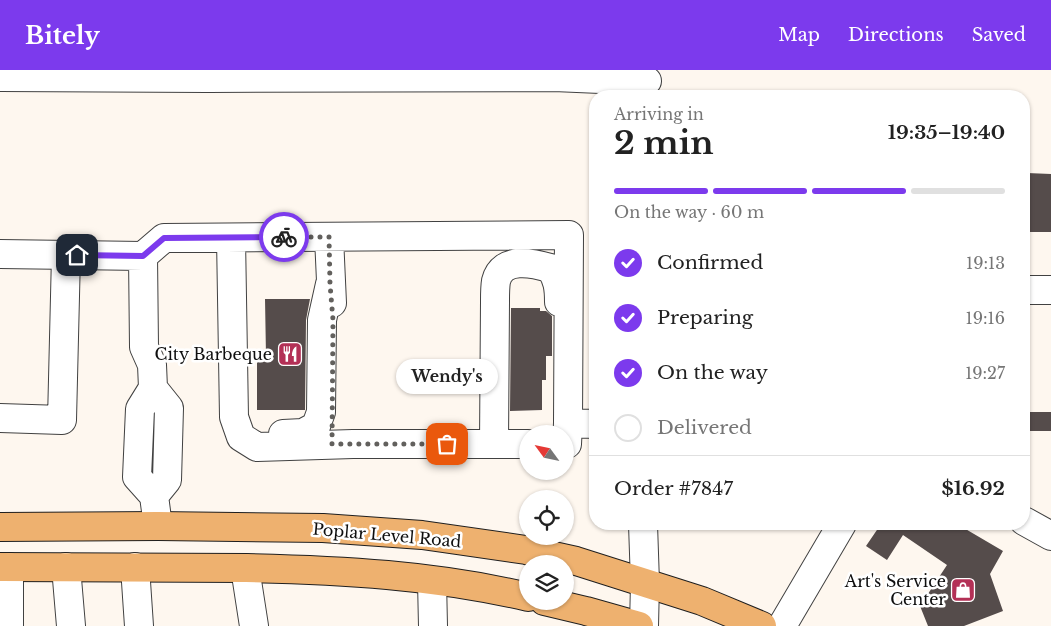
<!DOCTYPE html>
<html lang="en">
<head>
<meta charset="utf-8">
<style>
	body { margin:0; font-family:"Libre Baskerville",serif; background:#f6f6f6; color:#222; height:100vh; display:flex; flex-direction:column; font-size:19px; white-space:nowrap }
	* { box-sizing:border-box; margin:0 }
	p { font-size:16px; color:#767676 }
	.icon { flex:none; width:28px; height:28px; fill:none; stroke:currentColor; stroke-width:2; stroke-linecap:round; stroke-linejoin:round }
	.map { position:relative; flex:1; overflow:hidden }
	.drawer { position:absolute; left:589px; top:20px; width:441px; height:440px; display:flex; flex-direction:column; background:#fff; border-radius:20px; box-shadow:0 1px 4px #0004 }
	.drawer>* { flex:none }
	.needle { width:32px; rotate:303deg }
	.controls { position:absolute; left:519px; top:355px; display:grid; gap:10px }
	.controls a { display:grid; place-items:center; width:55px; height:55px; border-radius:50%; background:#fff; box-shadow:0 1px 4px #0004; font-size:25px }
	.pin { position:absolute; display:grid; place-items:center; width:42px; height:42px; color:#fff; margin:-21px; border-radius:10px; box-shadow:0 2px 8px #0006 }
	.courier { position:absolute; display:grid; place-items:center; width:50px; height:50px; margin:-25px; border:4px solid #7c3aed; border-radius:50%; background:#fff; color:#222; box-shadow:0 1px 6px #0007 }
	.bubble { position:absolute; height:35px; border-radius:18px; background:#fff; box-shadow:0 1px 4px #0004; font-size:16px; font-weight:800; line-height:35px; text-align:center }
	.overview em { font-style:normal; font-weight:800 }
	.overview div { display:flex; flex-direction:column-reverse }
	.overview { display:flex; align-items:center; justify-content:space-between; height:85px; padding:0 25px }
	h1 { font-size:32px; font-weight:800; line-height:38px }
	.bar { display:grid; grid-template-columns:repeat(4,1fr); gap:8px 5px; align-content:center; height:60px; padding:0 25px }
	.bar i { height:6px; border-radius:4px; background:#e0e0e0 }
	.bar .selected { background:#7c3aed }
	.bar p { grid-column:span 4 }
	.line { display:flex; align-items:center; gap:12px; padding:0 25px; border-top:1px solid #e0e0e0 }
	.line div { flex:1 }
	ol { padding:0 25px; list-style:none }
	li { display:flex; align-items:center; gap:15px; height:55px }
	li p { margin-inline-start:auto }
	li .icon { padding:5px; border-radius:50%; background:#7c3aed; color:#fff; stroke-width:4 }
	li:last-child { color:#767676 }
	li i { width:28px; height:28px; border:2px solid #e0e0e0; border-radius:50% }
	header { display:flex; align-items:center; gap:30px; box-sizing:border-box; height:70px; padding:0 25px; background:#7c3aed; color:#fff }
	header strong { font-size:24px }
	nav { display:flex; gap:28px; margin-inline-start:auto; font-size:18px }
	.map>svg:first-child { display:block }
	.building { fill:#554c4b }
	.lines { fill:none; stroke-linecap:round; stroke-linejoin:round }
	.minor-casing { stroke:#414141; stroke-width:30 }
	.major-casing { stroke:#1f1f1f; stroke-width:30 }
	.minor { stroke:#fff; stroke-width:28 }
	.major { stroke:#eeb16f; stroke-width:28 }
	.done { stroke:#62605d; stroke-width:5; stroke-dasharray:0 9 }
	.route { stroke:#7c3aed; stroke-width:6 }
	.labels { text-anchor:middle; stroke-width:5; stroke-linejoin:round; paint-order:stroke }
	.poi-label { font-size:16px; fill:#0e0e0e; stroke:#fff; text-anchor:end }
	.street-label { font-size:16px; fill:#0e0e0e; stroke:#fff }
</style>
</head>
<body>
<header>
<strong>Bitely</strong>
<nav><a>Map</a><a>Directions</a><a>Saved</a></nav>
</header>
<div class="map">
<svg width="1051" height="556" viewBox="0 0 1051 556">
	<rect width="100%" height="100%" fill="#fef7ef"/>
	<path class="building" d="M 1027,103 L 1051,104 L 1051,162 L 1026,162 Z
		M 265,229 L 310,229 L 306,250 L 305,340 L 257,340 L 257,286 L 266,286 Z
		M 511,238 L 540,238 L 540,241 L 546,241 L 552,246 L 552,286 L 546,286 L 546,310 L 542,310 L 542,340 L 510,341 Z
		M 1029,342 L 1051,342 L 1051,361 L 1029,361 Z
		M 881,454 L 957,454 L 1003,481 L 990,504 L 1003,541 L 964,556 L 928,556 L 920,536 L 947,495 L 903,465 L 887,490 L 866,476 Z"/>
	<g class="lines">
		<defs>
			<path id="minor" d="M 0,7 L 208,8 L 554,7 L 647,11
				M 329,167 L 332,233
				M 231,168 L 234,347 L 241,367 L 257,377 L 353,374 L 528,374
				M 0,184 L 143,186 L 144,277 L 152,295 L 153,318 L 140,339 L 137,407 L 154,426 L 158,456
				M 143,186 L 164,168 L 569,165 L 568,353
				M 1024,220 L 1051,220
				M 153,318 L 169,338 L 167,410 L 154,426
				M 0,348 L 62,350 L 66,185
				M 283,364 L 303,363 L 316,356 L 321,342 L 322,250 L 330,214
				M 494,374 L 495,231 C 495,224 495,217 496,211 C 502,186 533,193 550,198 C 558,209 559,219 559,232
				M 565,374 L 567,374 L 568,353 L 595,354
				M 1024,451 L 1051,466
				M 643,454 L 645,513 L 644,556
				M 66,497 L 71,556
				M 135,497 L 139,556
				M 245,498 L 254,556
				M 432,511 L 433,556
				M 9,556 L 9,497
				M 782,556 L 842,454"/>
			<path id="major" d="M 0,457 L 158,456 L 323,458 L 422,465 L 526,480 L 576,491 L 702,531 L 762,556
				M 0,497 C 82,497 164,497 246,498 C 340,500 435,505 528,527
				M 544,531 L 586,541 L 639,556"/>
		</defs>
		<use href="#minor" class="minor-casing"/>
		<use href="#major" class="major-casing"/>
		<use href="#minor" class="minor"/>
		<use href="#major" class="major"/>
	</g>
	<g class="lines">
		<path class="done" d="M 284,167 L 329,167 L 330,214 L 333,250 L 332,374 L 447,374"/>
		<path class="route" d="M 77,185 L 143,186 L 164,168 L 284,167"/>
	</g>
	<defs>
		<symbol id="restaurant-square" viewBox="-11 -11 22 22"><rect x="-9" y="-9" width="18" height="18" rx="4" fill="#b33056" stroke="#fff"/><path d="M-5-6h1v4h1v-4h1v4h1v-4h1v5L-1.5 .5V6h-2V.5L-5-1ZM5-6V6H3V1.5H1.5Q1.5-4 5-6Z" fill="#fff"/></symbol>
		<symbol id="shop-square" viewBox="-11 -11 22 22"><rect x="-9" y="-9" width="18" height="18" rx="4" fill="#b33056" stroke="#fff"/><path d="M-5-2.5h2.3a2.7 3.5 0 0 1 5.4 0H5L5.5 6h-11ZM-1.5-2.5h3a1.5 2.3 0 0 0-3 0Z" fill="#fff"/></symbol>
	</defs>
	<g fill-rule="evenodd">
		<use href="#restaurant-square" x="276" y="270" width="28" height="28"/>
		<use href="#shop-square" x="949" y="506" width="28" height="28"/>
	</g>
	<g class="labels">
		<g class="poi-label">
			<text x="272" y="290">City Barbeque</text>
			<text x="946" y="517">Art's Service<tspan x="946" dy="18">Center</tspan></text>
		</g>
		<g class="street-label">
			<text transform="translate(387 465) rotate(5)" y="6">Poplar Level Road</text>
		</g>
	</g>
</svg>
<div class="controls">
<a><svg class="needle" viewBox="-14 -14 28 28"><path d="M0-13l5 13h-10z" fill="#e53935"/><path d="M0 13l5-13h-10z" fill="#767676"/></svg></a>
<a><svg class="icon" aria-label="locate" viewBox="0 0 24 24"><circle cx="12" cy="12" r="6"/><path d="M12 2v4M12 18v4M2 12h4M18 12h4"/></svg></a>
<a><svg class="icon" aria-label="layers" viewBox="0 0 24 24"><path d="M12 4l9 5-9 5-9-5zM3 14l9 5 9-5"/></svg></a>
</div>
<div class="pin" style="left:447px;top:374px;background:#ea580c"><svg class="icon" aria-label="bag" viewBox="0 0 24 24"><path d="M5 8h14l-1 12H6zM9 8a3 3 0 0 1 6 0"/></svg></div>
<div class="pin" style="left:77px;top:185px;background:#1f2937"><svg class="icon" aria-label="home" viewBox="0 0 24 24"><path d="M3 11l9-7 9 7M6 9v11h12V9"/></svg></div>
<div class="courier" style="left:284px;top:167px"><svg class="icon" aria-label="bike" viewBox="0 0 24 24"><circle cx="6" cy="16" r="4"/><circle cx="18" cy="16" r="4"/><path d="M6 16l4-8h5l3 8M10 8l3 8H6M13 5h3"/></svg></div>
<div class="bubble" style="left:396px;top:289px;width:102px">Wendy's</div>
<section class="drawer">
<div class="overview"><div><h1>2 min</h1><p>Arriving in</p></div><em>19:35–19:40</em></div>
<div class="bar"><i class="selected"></i><i class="selected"></i><i class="selected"></i><i></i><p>On the way · 60 m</p></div>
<ol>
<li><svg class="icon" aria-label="check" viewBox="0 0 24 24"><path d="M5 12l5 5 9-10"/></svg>Confirmed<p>19:13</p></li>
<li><svg class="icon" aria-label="check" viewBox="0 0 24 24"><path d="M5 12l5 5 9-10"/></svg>Preparing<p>19:16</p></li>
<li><svg class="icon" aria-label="check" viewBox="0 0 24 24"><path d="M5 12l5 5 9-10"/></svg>On the way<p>19:27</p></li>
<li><i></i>Delivered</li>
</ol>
<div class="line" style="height:65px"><div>Order #7847</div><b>$16.92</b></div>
</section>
</div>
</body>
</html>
